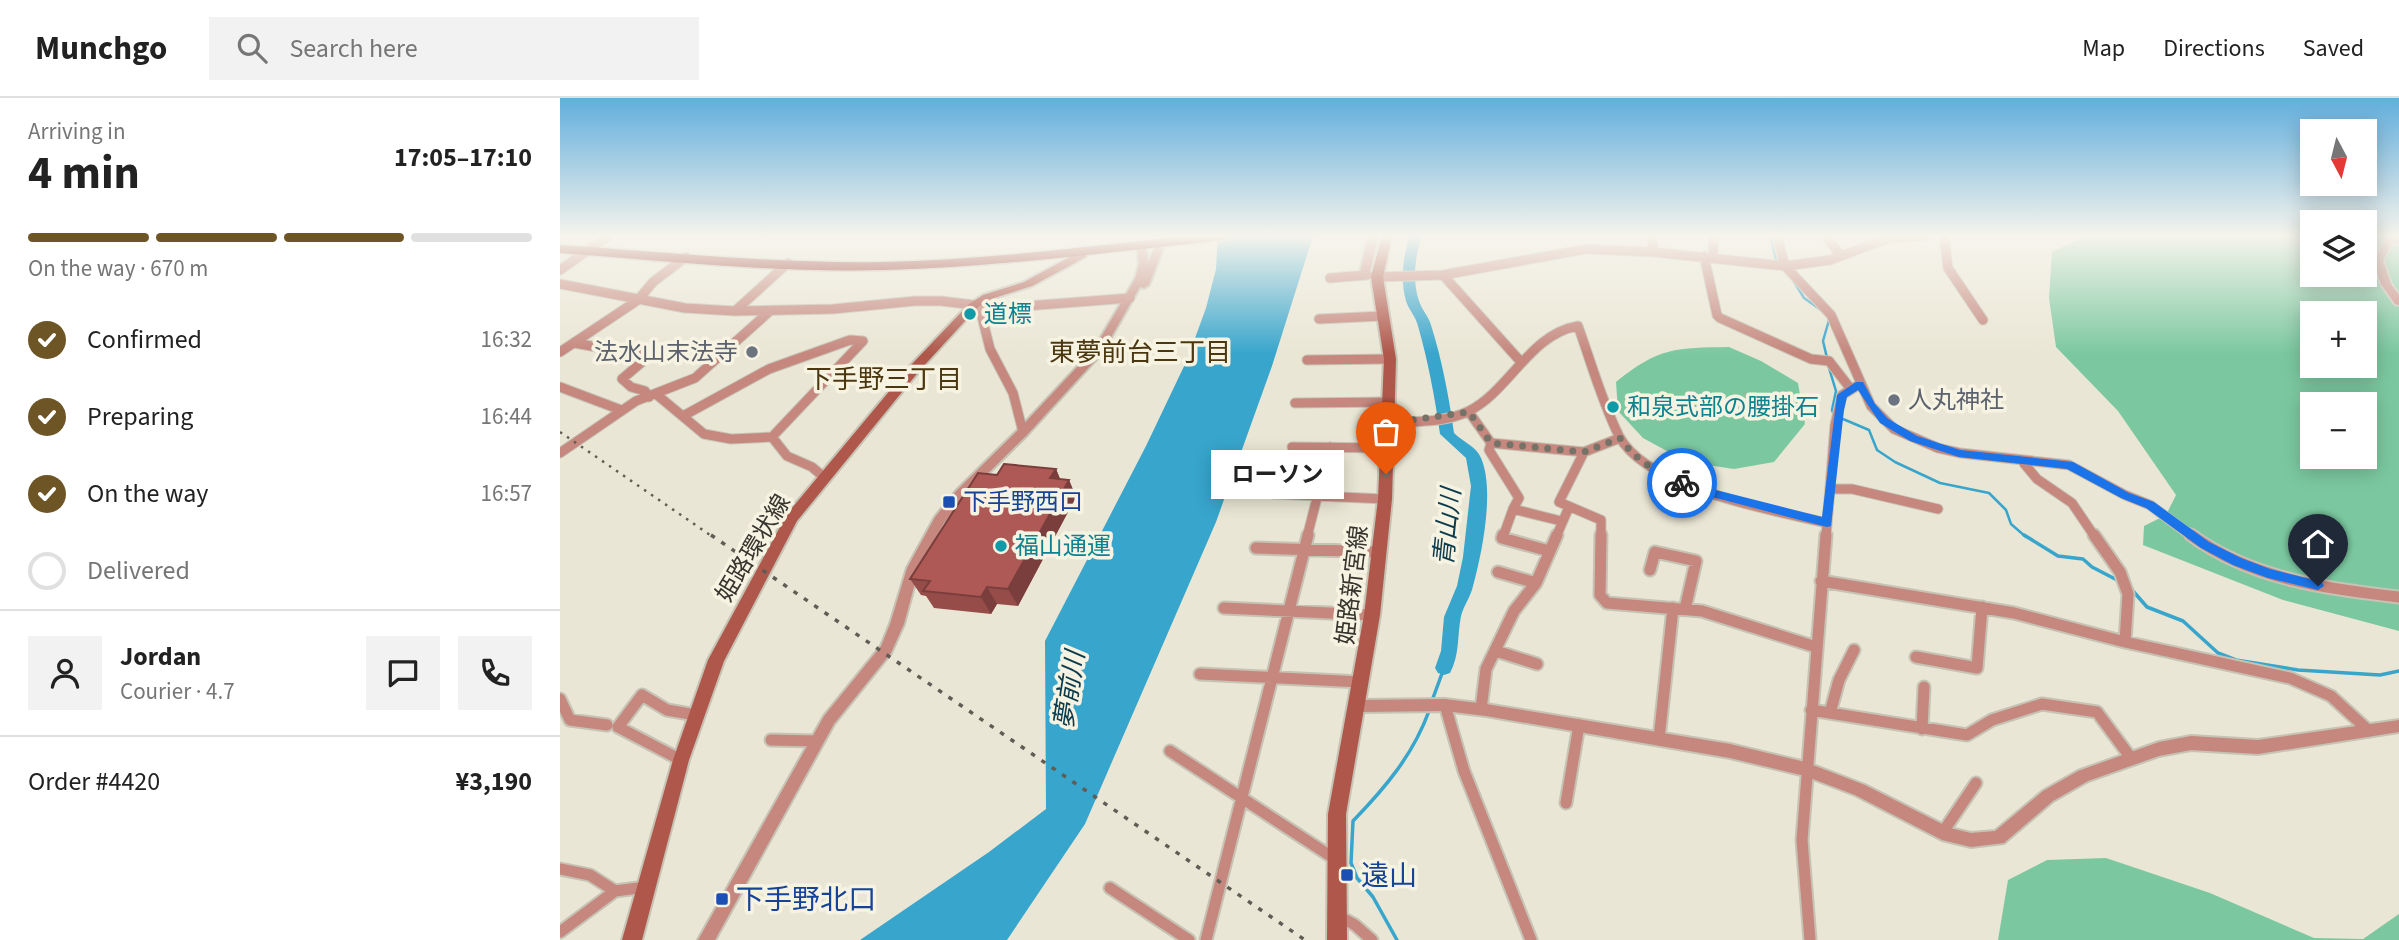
<!DOCTYPE html>
<html lang="en">
<head>
<meta charset="utf-8">
<style>
	body { margin:0; font-family:"Source Sans 3","Noto Sans JP",sans-serif; background:#f2f2f2; color:#222; height:100vh; display:flex; flex-direction:column; font-size:26px; white-space:nowrap }
	* { box-sizing:border-box; margin:0 }
	p { font-size:23px; color:#767676 }
	.icon { flex:none; width:38px; height:38px; fill:none; stroke:currentColor; stroke-width:2; stroke-linecap:round; stroke-linejoin:round }
	.map { position:relative; flex:1; overflow:hidden }
	.details { display:flex; flex-direction:column; background:#fff; width:560px }
	.details>* { flex:none }
	.needle { width:46px; rotate:173deg }
	.fabs { position:absolute; left:1740px; top:21px; display:grid; gap:14px }
	.fabs a { display:grid; place-items:center; width:77px; height:77px; border-radius:0px; background:#fff; box-shadow:0 4px 18px #0003; font-size:35px }
	.pin { position:absolute; display:grid; place-items:center; width:60px; height:60px; color:#fff; margin:-72px -30px; border-radius:50% 50% 50% 0; rotate:-45deg; box-shadow:0 0 7px #0007 }
	.pin .icon { rotate:45deg }
	.courier { position:absolute; display:grid; place-items:center; width:70px; height:70px; margin:-35px; border:5px solid #1a73e8; border-radius:50%; background:#fff; color:#222; box-shadow:0 2px 9px #0007 }
	.bubble { position:absolute; height:49px; border-radius:0px; background:#fff; box-shadow:0 4px 18px #0003; font-size:23px; font-weight:700; line-height:49px; text-align:center }
	.head em { font-style:normal; font-weight:700 }
	.head div { display:flex; flex-direction:column-reverse }
	.head { display:flex; align-items:center; justify-content:space-between; height:119px; padding:0 28px }
	h1 { font-size:46px; font-weight:700; line-height:52px }
	.bar { display:grid; grid-template-columns:repeat(4,1fr); gap:10px 7px; align-content:center; height:84px; padding:0 28px }
	.bar i { height:9px; border-radius:5px; background:#e0e0e0 }
	.bar .on { background:#6d5526 }
	.bar p { grid-column:span 4 }
	.line { display:flex; align-items:center; gap:18px; padding:0 28px; border-top:2px solid #e0e0e0 }
	.line div { flex:1 }
	.round { display:grid; place-items:center; flex:none; width:74px; height:74px; border-radius:0px; background:#f2f2f2 }
	ol { padding:0 28px; list-style:none }
	li { display:flex; align-items:center; gap:21px; height:77px }
	li p { margin-inline-start:auto }
	li .icon { padding:7px; border-radius:50%; background:#6d5526; color:#fff; stroke-width:4 }
	li:last-child { color:#767676 }
	li i { width:38px; height:38px; border:4px solid #e0e0e0; border-radius:50% }
	header { display:flex; align-items:center; gap:42px; box-sizing:border-box; height:98px; padding:0 35px; background:#fff; border-bottom:2px solid #e0e0e0 }
	header strong { font-size:33px }
	nav { display:flex; gap:38px; margin-inline-start:auto; font-size:24px }
	.search { width:490px; height:63px; background:#f2f2f2; display:flex; align-items:center; gap:18px; box-sizing:border-box; padding:0 24px; border-radius:0px; color:#767676; font-size:26px }
	main { display:flex; flex:1; min-height:0 }
	.map>svg:first-child { display:block }
	.green { fill:#7bc8a0; fill-rule:evenodd }
	.water { fill:#38a5cc }
	.lines { fill:none; stroke-linecap:round; stroke-linejoin:round }
	.stream-far1 { stroke:#38a5cc; stroke-width:2.5 }
	.stream { stroke:#38a5cc; stroke-width:3.5 }
	.river { fill:#38a5cc; fill-rule:evenodd }
	.minor-far1-casing { stroke:#c6c3b4; stroke-width:11 }
	.minor-casing { stroke:#c6c3b4; stroke-width:15 }
	.tertiary-casing { stroke:#c6c3b4; stroke-width:4 }
	.secondary-casing { stroke:#c6c3b4; stroke-width:4 }
	.trunk-casing { stroke:#c6c3b4; stroke-width:3 }
	.minor-far1 { stroke:#c5877e; stroke-width:9 }
	.minor { stroke:#c5877e; stroke-width:11 }
	.tertiary { fill:#c5877e; fill-rule:evenodd }
	.secondary { fill:#af574b; fill-rule:evenodd }
	.trunk { fill:#8e241c; fill-rule:evenodd }
	.rail-far1 { stroke:#5f5d54; stroke-width:2.5; stroke-dasharray:2.5 6; stroke-linecap:butt }
	.rail { stroke:#5f5d54; stroke-width:3.5; stroke-dasharray:4.5 8; stroke-linecap:butt }
	.wall { fill:#964d49 }
	.shaded-wall { fill:#7a3e3c }
	.building { fill:#ae5955; stroke:#7a3e3c; stroke-width:2 }
	.route { fill:#1a73e8 }
	.done { stroke:#757368; stroke-width:7; stroke-dasharray:0 12.6 }
	.culture-dot { fill:#0f9aa8; stroke:#f7f3e2; stroke-width:2.5 }
	.worship-dot { fill:#6b7280; stroke:#f7f3e2; stroke-width:2.5 }
	.transit-dot { fill:#1a4fb4; stroke:#f7f3e2; stroke-width:2.5 }
	.labels { text-anchor:middle; stroke-width:7; stroke-linejoin:round; paint-order:stroke }
	.culture-label { font-size:24px; fill:#0d838f; stroke:#f7f3e2; text-anchor:start }
	.worship-label { font-size:24px; fill:#5b616d; stroke:#f7f3e2; text-anchor:end }
	.transit-label { font-size:24px; fill:#164399; stroke:#f7f3e2; text-anchor:start }
	.street-label { font-size:24px; fill:#36352e; stroke:#f7f3e2 }
	.neighbourhood-label { font-size:26px; fill:#4b3811; stroke:#f7f3e2 }
	.water-label { font-size:26px; font-style:italic; fill:#0b3b4c; stroke:#f7f3e2 }
	.near-transit-label { font-size:28px; fill:#164399; stroke:#f7f3e2; text-anchor:start }
</style>
</head>
<body>
<header>
<strong>Munchgo</strong>
<div class="search"><svg class="icon" aria-label="search" viewBox="0 0 24 24"><circle cx="10" cy="10" r="6"/><path d="M15 15l6 6"/></svg>Search here</div>
<nav><a>Map</a><a>Directions</a><a>Saved</a></nav>
</header>
<main>
<section class="details">
<div class="head"><div><h1>4 min</h1><p>Arriving in</p></div><em>17:05–17:10</em></div>
<div class="bar"><i class="on"></i><i class="on"></i><i class="on"></i><i></i><p>On the way · 670 m</p></div>
<ol>
<li><svg class="icon" aria-label="check" viewBox="0 0 24 24"><path d="M5 12l5 5 9-10"/></svg>Confirmed<p>16:32</p></li>
<li><svg class="icon" aria-label="check" viewBox="0 0 24 24"><path d="M5 12l5 5 9-10"/></svg>Preparing<p>16:44</p></li>
<li><svg class="icon" aria-label="check" viewBox="0 0 24 24"><path d="M5 12l5 5 9-10"/></svg>On the way<p>16:57</p></li>
<li><i></i>Delivered</li>
</ol>
<div class="line" style="height:126px"><a class="round"><svg class="icon" aria-label="person" viewBox="0 0 24 24"><circle cx="12" cy="8" r="4"/><path d="M4 21q1-7 8-7t8 7"/></svg></a><div><b>Jordan</b><p>Courier · 4.7</p></div><a class="round"><svg class="icon" aria-label="chat" viewBox="0 0 24 24"><path d="M4 5h16v11H9l-5 4z"/></svg></a><a class="round"><svg class="icon" aria-label="phone" viewBox="0 0 24 24"><path d="M5 4h4l2 5-3 2q2 4 5 5l2-3 5 2v4C11 20 4 13 5 4z"/></svg></a></div>
<div class="line" style="height:91px"><div>Order #4420</div><b>¥3,190</b></div>
</section>
<div class="map">
<svg width="1839" height="842" viewBox="0 0 1839 842">
	<rect width="100%" height="100%" fill="#eae6d5"/>
	<path class="green" d="M 1527,138 L 1752,138 L 1752,177 L 1804,177 L 1804,138 L 1839,138 L 1839,533 L 1723,502 L 1583,447 L 1584,428 L 1606,417 L 1616,397 L 1558,313 L 1496,249 L 1489,200 L 1492,154 ZM 1752,215 L 1804,215 L 1804,268 L 1752,268 ZM 1752,306 L 1804,306 L 1804,359 L 1752,359 Z
		M 1169,249 L 1201,263 L 1238,285 L 1245,326 L 1214,364 L 1174,371 L 1127,364 L 1083,340 L 1058,313 L 1056,284 C 1099,249 1116,250 1169,249 Z
		M 1546,760 L 1650,795 L 1754,840 L 1803,841 L 1839,816 L 1839,842 L 1438,842 L 1448,782 L 1487,762 Z"/>
	<path class="water" d="M 658,138 L 753,138 L 712,268 L 656,424 L 525,726 L 447,842 L 300,842 L 429,754 L 486,711 L 485,543 L 586,348 L 627,262 L 646,210 L 656,171 Z"/>
	<g class="lines">
		<path class="stream-far1" d="M 1210,138 L 1217,166
			M 1233,182 L 1244,200 L 1261,212
			M 1267,260 L 1263,243 L 1269,222
			M 1269,270 L 1276,293 L 1272,312 L 1274,317
			M 1283,321 L 1309,332 L 1317,352 L 1335,364 L 1380,385 L 1429,395 L 1446,412 L 1451,426 L 1466,439"/>
		<path class="stream" d="M 1464,437 L 1498,458 L 1523,461 L 1532,469 L 1559,483
			M 1573,493 L 1587,509 L 1623,523 L 1658,555 L 1676,562 L 1738,572 L 1820,577 L 1839,573
			M 873,600 L 884,570
			M 837,842 L 813,799 L 797,780 L 791,765 L 793,723 C 825,690 853,657 869,613"/>
		<path class="river" d="M 850,138 L 862,138 C 855,158 852,182 859,203 C 862,212 869,219 871,227 C 882,262 889,299 894,335 C 903,344 916,348 921,360 C 935,392 922,455 913,488 C 911,498 904,507 901,518 C 897,538 900,556 890,575 L 884,577 L 878,575 L 875,570 L 881,553 L 884,519 L 897,488 L 903,459 L 911,388 L 906,360 L 880,336 C 875,300 868,263 858,228 C 856,219 849,212 846,203 C 840,182 843,158 850,138 Z"/>
		<defs>
			<path id="minor-far1" d="M 1092,138 L 1093,154
				M 1217,138 L 1225,168 L 1271,217 L 1311,308 L 1334,331 L 1378,350 L 1400,355 L 1509,367 L 1565,397 L 1590,407 L 1633,439
				M 1266,138 L 1280,157
				M 1384,138 L 1388,170 L 1423,222
				M 1144,158 L 1157,217 L 1160,220 L 1251,261 L 1269,263 L 1290,290
				M 1153,159 L 1154,138
				M 0,172 L 48,138
				M 883,177 L 961,264
				M 817,179 L 883,177 L 1026,151 L 1093,154 L 1225,168 L 1270,162 L 1329,140 L 1364,138
				M 770,180 L 807,177
				M 0,186 L 125,210 L 175,213 L 273,211 L 355,203 L 381,203 L 440,210 L 570,200
				M 423,210 L 421,215 L 430,251 L 453,295 L 463,334
				M 175,213 L 228,165
				M 759,221 L 823,218
				M 14,245 L 89,258
				M 0,254 L 78,202 L 93,184 L 126,159
				M 89,258 L 62,281 L 71,289 L 85,293 L 89,299
				M 747,262 L 830,261
				M 0,289 L 61,312
				M 96,296 L 144,336 L 171,341 L 212,339 L 227,358 L 252,369 L 265,380
				M 735,305 L 830,304
				M 909,314 L 931,345 L 1024,354 L 1060,340
				M 123,318 L 209,271 L 290,242 L 303,243 L 212,339
				M 829,325 C 855,323 885,325 909,313 C 950,292 970,236 1018,228 C 1031,264 1042,304 1059,338 C 1087,391 1213,412 1267,425
				M 931,345 L 929,352 L 959,400 L 953,411
				M 732,349 L 828,350
				M 1024,354 L 999,404 L 1041,422 L 1041,439
				M 0,355 L 76,303 L 135,280 L 210,213
				M 1462,363 L 1477,381 L 1512,405 L 1535,439
				M 1270,391 L 1292,391 L 1378,411
				M 713,396 L 825,401
				M 747,439 L 770,349
				M 943,439 L 953,411 L 1001,423
				M 996,439 L 1009,409
				M 1266,439 L 1275,327 L 1282,297 L 1300,286"/>
			<path id="minor" d="M 943,437 L 942,440 L 989,453
				M 1041,437 L 1040,497 L 1047,505 L 1142,513 L 1256,549
				M 1534,437 L 1560,474 L 1568,496 L 1565,544
				M 1631,437 C 1691,481 1767,491 1839,499
				M 696,450 L 820,454
				M 1090,472 L 1095,454 L 1136,463 L 1125,511
				M 938,474 L 976,485
				M 1261,483 L 1454,515 L 1565,544 L 1730,580 L 1771,598 L 1809,633
				M 664,510 L 812,517
				M 936,553 L 977,566
				M 1356,559 L 1417,570 L 1422,509
				M 640,576 L 801,584
				M 0,601 L 10,622 L 47,627
				M 885,607 L 904,673 L 971,842
				M 921,611 L 926,571 L 954,513 L 976,485 L 997,437
				M 1251,612 L 1407,637 L 1432,622 L 1482,606 L 1537,614 L 1571,660
				M 1270,615 L 1279,582 L 1294,552
				M 1362,631 L 1364,589
				M 1099,641 L 1113,510
				M 211,642 L 256,643
				M 610,653 L 775,761
				M 121,662 L 58,629 L 82,597 L 107,612 L 136,617
				M 1006,705 L 1019,627
				M 1383,734 L 1416,685
				M 0,771 L 30,777 L 55,793
				M 550,790 L 629,842
				M 777,817 L 795,827 L 812,842
				M 0,834 L 55,793 L 86,789
				M 646,842 L 748,437
				M 1250,842 L 1242,742 L 1266,437"/>
			<path id="tertiary" d="M 808,138 L 818,138 L 810,174 L 822,179 L 817,182 L 800,175 Z
				M 1839,139 L 1839,145 L 1832,146 L 1823,162 L 1831,186 L 1839,197 L 1839,207 L 1835,206 L 1821,186 L 1813,162 L 1826,142 Z
				M 581,143 L 586,146 L 588,164 L 595,149 L 598,148 L 603,151 L 589,187 L 584,190 L 580,189 L 542,255 L 467,337 L 404,399 L 384,425 L 359,470 L 344,526 L 331,555 L 274,626 L 155,842 L 138,842 L 264,618 L 321,548 L 330,526 L 347,470 L 375,419 L 396,393 L 459,331 L 534,251 L 575,181 L 579,166 L 576,146 Z
				M 885,601 L 926,606 L 1170,646 L 1245,664 L 1305,687 L 1390,730 L 1411,735 L 1435,733 L 1483,693 L 1518,673 L 1599,644 L 1631,638 L 1698,642 L 1839,622 L 1839,634 L 1698,656 L 1631,652 L 1599,658 L 1528,683 L 1493,703 L 1444,745 L 1411,749 L 1382,742 L 1295,697 L 1245,678 L 1170,660 L 926,618 L 885,613 L 797,614 L 792,612 L 790,608 L 792,604 L 797,602 Z"/>
			<path id="secondary" d="M 822,138 L 832,138 L 823,179 L 836,261 L 832,401 L 820,517 L 786,716 L 787,842 L 767,842 L 768,716 L 804,517 L 818,401 L 824,261 L 811,179 Z
				M 523,149 L 528,152 L 526,159 L 472,188 L 431,201 L 417,210 L 360,272 L 237,423 L 164,563 L 129,662 L 82,842 L 62,842 L 113,662 L 148,562 L 227,416 L 352,266 L 409,206 L 423,197 L 464,184 L 517,155 L 519,150 Z"/>
			<path id="trunk" d="M 624,138 L 671,138 L 664,142 C 551,154 438,169 324,172 C 216,175 108,163 0,155 L 0,147 C 107,154 215,166 323,164 C 424,162 524,149 624,138 Z"/>
		</defs>
		<use href="#minor-far1" class="minor-far1-casing"/>
		<use href="#minor" class="minor-casing"/>
		<use href="#tertiary" class="tertiary-casing"/>
		<use href="#secondary" class="secondary-casing"/>
		<use href="#trunk" class="trunk-casing"/>
		<use href="#minor-far1" class="minor-far1"/>
		<use href="#minor" class="minor"/>
		<use href="#tertiary" class="tertiary"/>
		<use href="#secondary" class="secondary"/>
		<use href="#trunk" class="trunk"/>
		<path class="rail-far1" d="M 0,334 L 153,439"/>
		<path class="rail" d="M 151,437 L 745,842"/>
	</g>
	<path class="wall" d="M 496,371 L 500,381 L 509,382 L 516,399 L 458,508 L 437,506 L 431,516 L 374,510 L 366,498 L 361,497 L 350,481 Z"/>
	<path class="shaded-wall" d="M 496,371 L 503,388 L 490,380 Z
		M 509,382 L 516,399 L 458,508 L 448,491 Z
		M 427,489 L 437,506 L 431,516 L 421,499 Z"/>
	<path class="building" d="M 444,366 L 496,371 L 490,380 L 509,382 L 448,491 L 427,489 L 421,499 L 363,493 L 370,483 L 350,481 L 418,375 L 437,377 Z"/>
	<linearGradient id="sky" x2="0" y2="1"><stop stop-color="#61aedd"/><stop offset="0.54" stop-color="#f6f4ec"/><stop offset="1" stop-color="#f6f4ec" stop-opacity="0"/></linearGradient>
	<rect width="1839" height="256" fill="url(#sky)"/>
	<path class="route" d="M 1296,284 L 1303,284 L 1315,306 L 1327,320 L 1357,338 L 1400,352 L 1513,364 L 1569,395 L 1594,404 L 1649,444 L 1681,460 L 1710,471 L 1762,484 L 1764,488 L 1758,492 L 1708,480 L 1673,467 L 1641,450 L 1586,410 L 1561,400 L 1507,371 L 1399,359 L 1350,343 L 1320,325 L 1298,292 L 1287,299 L 1284,312 L 1271,428 L 1267,429 L 1137,395 L 1116,385 L 1122,381 L 1140,388 L 1262,419 L 1277,297 Z"/>
	<g class="lines">
		<path class="done" d="M 826,376 L 829,325 L 909,314 L 931,345 L 1024,354 L 1060,340 C 1075,362 1098,375 1122,385"/>
	</g>
	<g class="culture-dot">
		<circle cx="410" cy="216" r="7"/>
		<circle cx="1053" cy="309" r="7"/>
		<circle cx="441" cy="448" r="7"/>
	</g>
	<g class="worship-dot">
		<circle cx="192" cy="254" r="7"/>
		<circle cx="1334" cy="302" r="7"/>
	</g>
	<g class="transit-dot">
		<rect x="382" y="397" width="14" height="14" rx="3.5"/>
		<rect x="780" y="770" width="14" height="14" rx="3.5"/>
		<rect x="155" y="794" width="14" height="14" rx="3.5"/>
	</g>
	<g class="labels">
		<g class="culture-label">
			<text x="424" y="224">道標</text>
			<text x="1067" y="317">和泉式部の腰掛石</text>
			<text x="455" y="456">福山通運</text>
		</g>
		<g class="worship-label">
			<text x="178" y="262">法水山末法寺</text>
			<text x="1348" y="310" text-anchor="start">人丸神社</text>
		</g>
		<g class="transit-label">
			<text x="403" y="412">下手野西口</text>
		</g>
		<g class="street-label">
			<text transform="translate(193 450) rotate(-59)" y="8">姫路環状線</text>
			<text transform="translate(792 487) rotate(-83)" y="8">姫路新宮線</text>
		</g>
		<g class="neighbourhood-label">
			<text x="580" y="263">東夢前台三丁目</text>
			<text x="324" y="290">下手野三丁目</text>
		</g>
		<g class="water-label">
			<text transform="translate(887 429) rotate(-84)" y="9">青山川</text>
			<text transform="translate(509 592) rotate(-81)" y="9">夢前川</text>
		</g>
		<g class="near-transit-label">
			<text x="801" y="787">遠山</text>
			<text x="176" y="811">下手野北口</text>
		</g>
	</g>
</svg>
<div class="fabs">
<a><svg class="needle" viewBox="-14 -14 28 28"><path d="M0-13l5 13h-10z" fill="#e53935"/><path d="M0 13l5-13h-10z" fill="#767676"/></svg></a>
<a><svg class="icon" aria-label="layers" viewBox="0 0 24 24"><path d="M12 4l9 5-9 5-9-5zM3 14l9 5 9-5"/></svg></a>
<a>+</a>
<a>−</a>
</div>
<div class="pin" style="left:826px;top:376px;background:#ea580c"><svg class="icon" aria-label="bag" viewBox="0 0 24 24"><path d="M5 8h14l-1 12H6zM9 8a3 3 0 0 1 6 0"/></svg></div>
<div class="pin" style="left:1758px;top:488px;background:#1f2937"><svg class="icon" aria-label="home" viewBox="0 0 24 24"><path d="M3 11l9-7 9 7M6 9v11h12V9"/></svg></div>
<div class="courier" style="left:1122px;top:385px"><svg class="icon" aria-label="bike" viewBox="0 0 24 24"><circle cx="6" cy="16" r="4"/><circle cx="18" cy="16" r="4"/><path d="M6 16l4-8h5l3 8M10 8l3 8H6M13 5h3"/></svg></div>
<div class="bubble" style="left:651px;top:352px;width:133px">ローソン</div>
</div>
</main>
</body>
</html>
